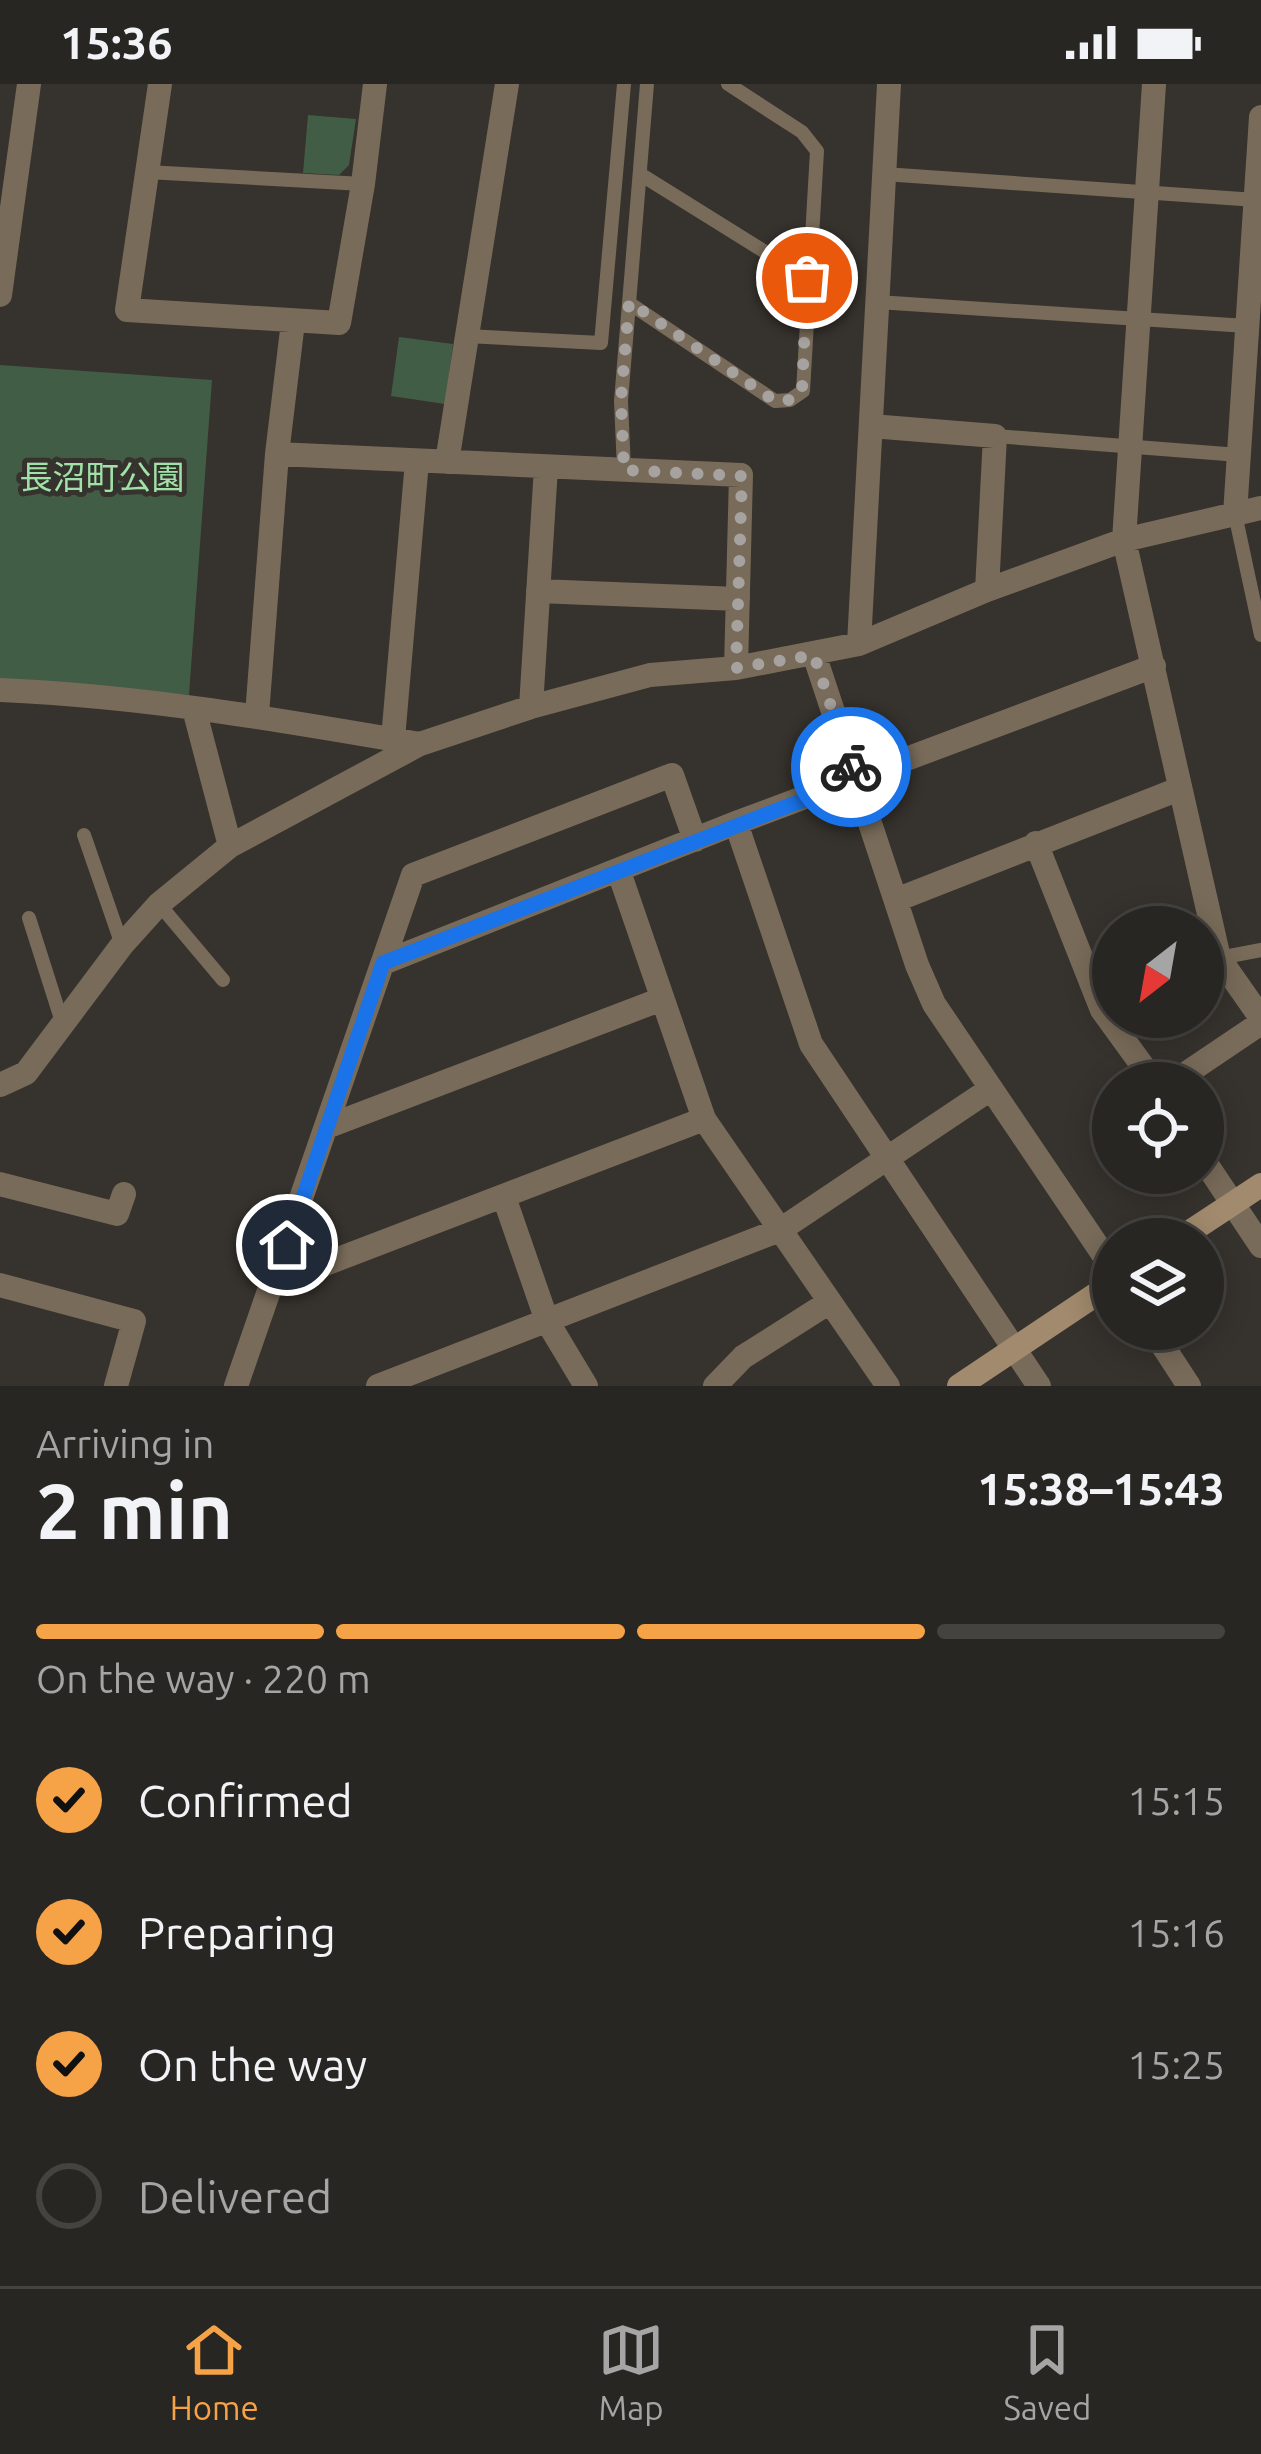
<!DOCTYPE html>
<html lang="en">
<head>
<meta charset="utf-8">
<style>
	body { margin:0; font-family:Ubuntu,"Noto Sans JP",sans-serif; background:#34322f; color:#f1f3f6; height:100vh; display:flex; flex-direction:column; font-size:45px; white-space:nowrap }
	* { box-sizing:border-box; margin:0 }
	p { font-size:39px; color:#a5a5a5 }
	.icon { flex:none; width:66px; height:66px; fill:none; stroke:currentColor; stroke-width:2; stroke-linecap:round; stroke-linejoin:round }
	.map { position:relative; height:1302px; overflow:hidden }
	.sheet { display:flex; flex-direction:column; background:#282622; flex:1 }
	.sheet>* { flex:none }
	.needle { width:78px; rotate:211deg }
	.fabs { position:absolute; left:1092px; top:822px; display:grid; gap:24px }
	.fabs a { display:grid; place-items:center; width:132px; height:132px; border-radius:50%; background:#282622; box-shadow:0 6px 30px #0003,0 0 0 3px #444340; font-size:60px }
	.pin { position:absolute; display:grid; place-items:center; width:102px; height:102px; color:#fff; margin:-51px; border:6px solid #fff; border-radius:50%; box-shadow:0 3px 12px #0007 }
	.courier { position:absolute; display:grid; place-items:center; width:120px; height:120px; margin:-60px; border:9px solid #1a73e8; border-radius:50%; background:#fff; color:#222; box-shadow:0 3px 15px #0007 }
	.overview em { font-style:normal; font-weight:700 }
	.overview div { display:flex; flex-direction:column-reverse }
	.overview { display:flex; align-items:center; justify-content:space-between; height:204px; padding:0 36px }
	h1 { font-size:78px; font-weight:700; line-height:90px }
	.bar { display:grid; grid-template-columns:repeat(4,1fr); gap:18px 12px; align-content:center; height:144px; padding:0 36px }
	.bar i { height:15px; border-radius:9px; background:#444340 }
	.bar .on { background:#f6a247 }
	.bar p { grid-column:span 4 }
	ol { padding:0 36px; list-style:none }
	li { display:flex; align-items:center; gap:36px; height:132px }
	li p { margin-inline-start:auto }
	li .icon { padding:12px; border-radius:50%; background:#f6a247; color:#111; stroke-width:4 }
	li:last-child { color:#a5a5a5 }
	li i { width:66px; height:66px; border:6px solid #444340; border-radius:50% }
	.status { display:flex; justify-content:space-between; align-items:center; height:84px; padding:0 60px; background:#282622; direction:ltr }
	.status svg { height:33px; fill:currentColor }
	.menu { display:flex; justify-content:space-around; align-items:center; height:168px; border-top:3px solid #444340; background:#282622; font-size:33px; color:#a5a5a5 }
	.menu a { display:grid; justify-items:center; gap:6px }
	.menu .on { color:#f6a247 }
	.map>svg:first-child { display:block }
	.green { fill:#425d45 }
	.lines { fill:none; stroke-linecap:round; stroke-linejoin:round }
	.lane { stroke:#796b59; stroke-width:14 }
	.street { stroke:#796b59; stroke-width:24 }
	.secondary { stroke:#a18a6d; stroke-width:24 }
	.done { stroke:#a6a29f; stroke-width:12; stroke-dasharray:0 21.6 }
	.route { stroke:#1a73e8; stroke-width:15 }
	.labels { text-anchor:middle; stroke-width:10; stroke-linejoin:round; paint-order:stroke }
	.park-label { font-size:33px; fill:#a1e2a9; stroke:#36322d }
</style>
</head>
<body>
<div class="status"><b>15:36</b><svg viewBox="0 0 49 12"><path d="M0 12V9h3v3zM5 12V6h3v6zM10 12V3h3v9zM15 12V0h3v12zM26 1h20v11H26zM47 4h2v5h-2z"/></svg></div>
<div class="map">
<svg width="1261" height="1302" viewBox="0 0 1261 1302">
	<rect width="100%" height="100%" fill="#36322d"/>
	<path class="green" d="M 308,31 L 356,35 L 349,81 L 339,91 L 303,89 Z
		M 399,253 L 453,260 L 445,320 L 391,312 Z
		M 0,281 L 212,296 L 189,611 L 0,595 Z"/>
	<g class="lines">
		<path class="lane" d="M 147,88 L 363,100
			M 640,90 L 807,194
			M 884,90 L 1256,116
			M 877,218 L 1247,242
			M 629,219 L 775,317 L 790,316 L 803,307 L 817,67 L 802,48 L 728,0
			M 467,252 L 601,259 L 624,0
			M 995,352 L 1239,371
			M 624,386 L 621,317 L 647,0
			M 1235,430 L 1261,551
			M 84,751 L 122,861
			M 159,820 L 223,896
			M 29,834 L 62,938
			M 1219,874 L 1261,866"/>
		<path class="street" d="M 160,0 L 127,226 L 339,239 L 363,100 L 375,0
			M 1154,0 L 1124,456 L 1219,874 L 1261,934
			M 0,211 L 29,0
			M 871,342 L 995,352 L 987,506
			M 277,370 L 741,391 L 736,584
			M 447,378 L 507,0
			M 1235,430 L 1261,33
			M 538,507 L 738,515
			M 859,560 L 889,0
			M 814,570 L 917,881 L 934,920 L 1113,1185
			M 0,606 C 142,612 281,636 420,660
			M 531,623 L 546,383
			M 194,625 L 230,762
			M 257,631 L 277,370 L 293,238
			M 393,655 L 417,377
			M 736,739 L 811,960 L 1039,1302
			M 1036,759 L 1102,926 L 1155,999
			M 619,788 L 704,1035 L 888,1302
			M 896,816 L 1179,705
			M 383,879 L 736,739 L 1154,582
			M 1172,999 L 1261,939
			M 0,1001 L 26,989 L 122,861 L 159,820 L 230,762 L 420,660 L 531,623 L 650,591 L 736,584 L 859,560 L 987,506 L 1124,456 L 1261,424
			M 329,1042 L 662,915
			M 1203,1075 L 1261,1162
			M 0,1100 L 117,1130 L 124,1110
			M 504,1113 L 547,1237 L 586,1302
			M 273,1200 L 704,1035
			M 0,1201 L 134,1237 L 116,1302
			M 1152,1245 L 1189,1302
			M 236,1302 L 413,791 L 672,691 L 695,756
			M 378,1302 L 780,1146 L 989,1006
			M 715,1302 L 743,1273 L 828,1219"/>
		<path class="secondary" d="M 1179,1155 L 1261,1101
			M 959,1302 L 1113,1199"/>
	</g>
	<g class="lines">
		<path class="done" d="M 807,194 L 802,307 L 790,316 L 775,317 L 629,218 L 621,316 L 624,386 L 742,392 L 736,584 L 814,571 L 851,683"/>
		<path class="route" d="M 287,1161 L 383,879 L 855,696 L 851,683"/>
	</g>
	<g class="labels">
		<g class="park-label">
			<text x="102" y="405">長沼町公園</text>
		</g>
	</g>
</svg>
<div class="fabs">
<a><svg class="needle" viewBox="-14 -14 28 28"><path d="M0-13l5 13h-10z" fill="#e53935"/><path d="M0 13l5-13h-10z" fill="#a5a5a5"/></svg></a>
<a><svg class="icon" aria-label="locate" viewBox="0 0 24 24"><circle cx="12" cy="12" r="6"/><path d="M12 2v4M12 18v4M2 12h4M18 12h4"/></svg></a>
<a><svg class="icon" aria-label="layers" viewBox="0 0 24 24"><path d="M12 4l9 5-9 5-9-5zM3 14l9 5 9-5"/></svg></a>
</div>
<div class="pin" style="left:807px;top:194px;background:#ea580c"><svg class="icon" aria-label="bag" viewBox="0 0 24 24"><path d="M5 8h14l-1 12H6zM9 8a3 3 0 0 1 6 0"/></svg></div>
<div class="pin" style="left:287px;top:1161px;background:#1f2937"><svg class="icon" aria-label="home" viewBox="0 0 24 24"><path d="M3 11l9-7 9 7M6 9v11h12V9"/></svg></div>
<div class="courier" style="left:851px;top:683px"><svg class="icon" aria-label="bike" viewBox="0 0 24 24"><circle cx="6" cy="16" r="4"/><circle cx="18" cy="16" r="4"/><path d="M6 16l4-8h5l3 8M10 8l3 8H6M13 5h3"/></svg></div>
</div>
<section class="sheet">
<div class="overview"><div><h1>2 min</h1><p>Arriving in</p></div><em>15:38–15:43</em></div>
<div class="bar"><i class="on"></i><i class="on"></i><i class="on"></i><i></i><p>On the way · 220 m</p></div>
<ol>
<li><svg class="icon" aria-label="check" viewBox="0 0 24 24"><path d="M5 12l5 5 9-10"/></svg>Confirmed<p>15:15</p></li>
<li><svg class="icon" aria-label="check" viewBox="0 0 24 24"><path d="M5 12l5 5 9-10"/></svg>Preparing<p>15:16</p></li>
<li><svg class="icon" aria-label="check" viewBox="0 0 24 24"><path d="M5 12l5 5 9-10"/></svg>On the way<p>15:25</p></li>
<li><i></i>Delivered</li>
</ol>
</section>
<nav class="menu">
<a class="on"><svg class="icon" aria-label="home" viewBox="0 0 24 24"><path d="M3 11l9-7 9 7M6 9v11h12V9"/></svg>Home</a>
<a><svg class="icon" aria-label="map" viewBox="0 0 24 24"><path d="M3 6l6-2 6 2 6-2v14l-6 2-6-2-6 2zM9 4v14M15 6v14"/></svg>Map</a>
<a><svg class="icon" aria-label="saved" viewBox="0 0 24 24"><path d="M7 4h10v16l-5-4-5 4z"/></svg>Saved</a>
</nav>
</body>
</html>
